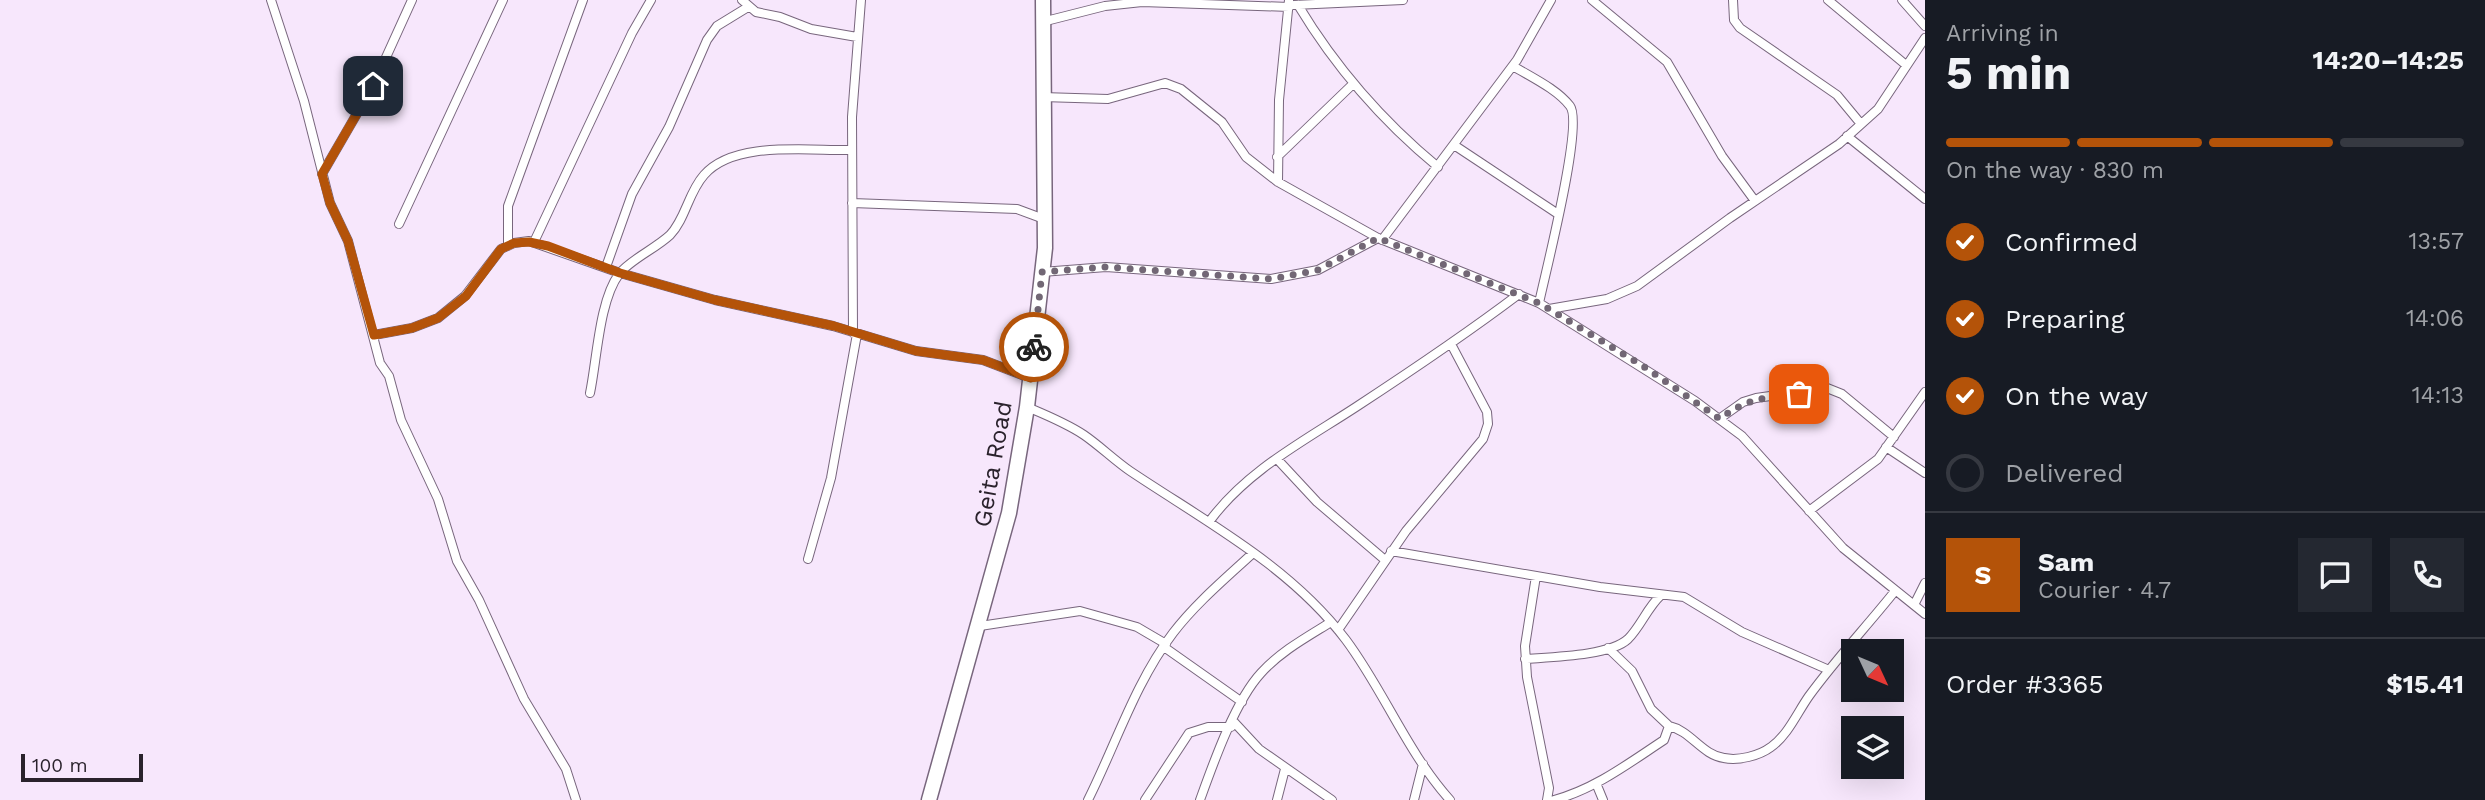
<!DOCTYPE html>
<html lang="en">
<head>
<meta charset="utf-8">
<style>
	body { margin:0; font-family:"Work Sans",sans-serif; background:#242831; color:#f1f3f6; height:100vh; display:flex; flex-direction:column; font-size:26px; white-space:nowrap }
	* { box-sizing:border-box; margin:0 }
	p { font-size:23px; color:#9ea1a6 }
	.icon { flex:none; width:38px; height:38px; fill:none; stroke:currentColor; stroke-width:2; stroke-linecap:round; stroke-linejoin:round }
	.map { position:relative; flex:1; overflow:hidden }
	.sheet { display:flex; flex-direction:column; background:#171b24; width:560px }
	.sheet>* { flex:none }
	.needle { width:46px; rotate:134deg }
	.controls { position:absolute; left:1841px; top:639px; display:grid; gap:14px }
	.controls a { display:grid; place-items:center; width:63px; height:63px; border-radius:0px; background:#171b24; box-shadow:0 7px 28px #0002; font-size:35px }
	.scale { position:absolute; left:21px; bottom:18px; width:122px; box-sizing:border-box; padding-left:7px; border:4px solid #2a222c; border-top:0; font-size:19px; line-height:24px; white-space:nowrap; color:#2a222c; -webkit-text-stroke:5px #f7e7fc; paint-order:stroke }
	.pin { position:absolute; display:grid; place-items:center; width:60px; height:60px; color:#fff; margin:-30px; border-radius:14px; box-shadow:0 4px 10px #0006 }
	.courier { position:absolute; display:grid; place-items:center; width:70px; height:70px; margin:-35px; border:5px solid #b45309; border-radius:50%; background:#fff; color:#222; box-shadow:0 2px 9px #0007 }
	.summary em { font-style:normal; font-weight:700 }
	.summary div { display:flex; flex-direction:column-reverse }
	.summary { display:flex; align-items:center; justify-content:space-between; height:119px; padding:0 21px }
	h1 { font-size:46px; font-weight:700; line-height:52px }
	.bar { display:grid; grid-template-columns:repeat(4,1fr); gap:10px 7px; align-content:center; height:84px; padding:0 21px }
	.bar i { height:9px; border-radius:5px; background:#363941 }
	.bar .active { background:#b45309 }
	.bar p { grid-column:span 4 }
	.line { display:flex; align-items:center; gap:18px; padding:0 21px; border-top:2px solid #363941 }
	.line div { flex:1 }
	.round { display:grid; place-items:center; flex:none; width:74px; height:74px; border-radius:0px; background:#242831 }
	ol { padding:0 21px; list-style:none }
	li { display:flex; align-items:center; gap:21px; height:77px }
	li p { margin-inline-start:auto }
	li .icon { padding:7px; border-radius:50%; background:#b45309; color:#fff; stroke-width:4 }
	li:last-child { color:#9ea1a6 }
	li i { width:38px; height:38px; border:4px solid #363941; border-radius:50% }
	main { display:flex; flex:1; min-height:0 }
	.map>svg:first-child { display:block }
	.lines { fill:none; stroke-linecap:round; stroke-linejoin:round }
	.street-casing { stroke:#78667d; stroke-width:10 }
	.highway-casing { stroke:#78667d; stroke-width:17 }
	.street { stroke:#fff; stroke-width:8 }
	.highway { stroke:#fff; stroke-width:14 }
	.done { stroke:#726775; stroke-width:7; stroke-dasharray:0 12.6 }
	.route { stroke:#b45309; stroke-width:9 }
	.labels { text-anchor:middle; stroke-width:5; stroke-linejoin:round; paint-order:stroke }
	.street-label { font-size:24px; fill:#2a222c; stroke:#f7e7fc }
</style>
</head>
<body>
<main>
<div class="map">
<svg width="1925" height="800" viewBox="0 0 1925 800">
	<rect width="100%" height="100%" fill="#f7e7fc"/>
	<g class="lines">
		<defs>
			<path id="street" d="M 271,0 L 304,101 L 330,203 L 348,241 L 380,363 L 389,376 L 401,420 L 438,499 L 457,561 L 479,600 L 524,699 L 566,769 L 576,800
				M 742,0 L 756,12 L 780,17 L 811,29 L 857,37
				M 1592,0 L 1667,62 L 1722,156 L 1755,201
				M 1733,0 L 1734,20 L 1740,28 L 1837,95 L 1861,124
				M 1828,0 L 1906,65
				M 1902,0 L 1925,26
				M 1294,5 L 1403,0
				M 1298,5 C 1336,68 1381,120 1438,167
				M 1042,22 L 1105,6 L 1142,2 L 1289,7
				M 1513,66 C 1531,77 1557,89 1570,106 C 1584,124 1545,274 1539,303
				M 1042,97 L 1108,99 L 1165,83 L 1181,89 L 1222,122 L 1246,157 L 1278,182 L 1378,238 L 1539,303 L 1695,401 L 1742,436 L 1843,548 L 1925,614
				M 1847,136 L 1925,199
				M 1454,145 L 1558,214
				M 1277,157 L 1353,84
				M 322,174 L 373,86 L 412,0
				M 1278,182 L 1279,100 L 1289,0
				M 852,203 L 1017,209 L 1044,219
				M 399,224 L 503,0
				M 1382,240 L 1517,60 L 1551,0
				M 534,242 L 632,33 L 651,0
				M 508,246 L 508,206 L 583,0
				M 606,267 L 632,194 L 669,127 L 707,40 L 717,26 L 748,7
				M 1042,272 L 1106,267 L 1271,279 L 1318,270 L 1378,238
				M 1549,309 L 1607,299 L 1637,286 L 1730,218 L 1839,144 L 1878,109 L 1925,38
				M 853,333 L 852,117 L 861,0
				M 374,335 L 412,328 L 438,318 L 465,296 L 501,249 L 514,243 L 529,241 L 620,273 L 715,300 L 833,326 L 916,351 L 983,360 L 1030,378
				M 590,393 C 597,360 599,301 619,274 C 631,259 655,249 670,235 C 686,218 688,193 704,175 C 734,140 809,151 852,150
				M 1027,407 C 1046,415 1066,423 1084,435 C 1100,446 1114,460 1130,471 C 1206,522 1290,566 1346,640 C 1384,691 1407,752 1450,800
				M 1719,419 L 1743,402 L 1756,398 L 1827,388 L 1842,394 L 1894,437
				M 1886,447 L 1925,473
				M 1277,459 L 1317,502 L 1385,560
				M 1809,511 L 1878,459 L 1925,392
				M 1209,522 C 1246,471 1304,441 1356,407 C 1411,371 1466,334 1519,294
				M 1391,551 L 1600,587 L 1684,597 L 1742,632 L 1829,670
				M 808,559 L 831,478 L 857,334
				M 1536,576 L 1525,646 L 1527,677 L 1549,788 L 1547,800
				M 1914,605 L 1925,583
				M 980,626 L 1080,611 L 1137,627 L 1166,644
				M 1338,630 L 1406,531 L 1483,439 L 1488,424 L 1487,412 L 1451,344
				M 1164,647 L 1242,702
				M 1525,659 C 1551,657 1610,656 1628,639 C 1641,626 1647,608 1661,595
				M 1233,721 L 1259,749 L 1332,800
				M 1669,726 C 1691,731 1702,755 1724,758 C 1738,761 1759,756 1771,747 C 1788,735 1797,713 1809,696 C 1836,659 1867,626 1895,591
				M 1596,783 L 1603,800
				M 1088,800 C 1116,744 1135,683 1173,633 C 1196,603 1226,578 1253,553
				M 1145,800 L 1189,733 L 1208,727 L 1231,727
				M 1200,800 C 1213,764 1235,701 1261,673 C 1281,651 1307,637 1331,622
				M 1277,800 L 1285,769
				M 1414,800 L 1423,764
				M 1554,800 C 1595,789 1629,763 1664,740 L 1669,726 L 1651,709 L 1632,671 L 1608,648"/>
			<path id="highway" d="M 929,800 L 1009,513 L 1027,407 L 1045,248 L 1043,0"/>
		</defs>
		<use href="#street" class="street-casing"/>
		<use href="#highway" class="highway-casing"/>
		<use href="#street" class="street"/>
		<use href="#highway" class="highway"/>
	</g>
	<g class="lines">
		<path class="done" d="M 1034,347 L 1042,272 L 1106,267 L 1271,279 L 1318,270 L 1378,238 L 1539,303 L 1643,366 L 1720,419 C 1748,397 1765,398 1799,394"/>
		<path class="route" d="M 373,86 L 322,174 L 330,203 L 348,241 L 374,335 L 412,328 L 438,318 L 466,296 L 501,249 L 514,243 L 529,242 L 548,246 L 620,273 L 715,300 L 834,326 L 916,351 L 983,360 L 1031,378 L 1034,347"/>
	</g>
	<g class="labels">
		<g class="street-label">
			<text transform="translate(993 464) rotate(-80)" y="8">Geita Road</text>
		</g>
	</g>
</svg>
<div class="controls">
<a><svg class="needle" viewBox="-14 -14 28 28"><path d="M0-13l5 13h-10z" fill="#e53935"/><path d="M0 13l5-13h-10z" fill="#9ea1a6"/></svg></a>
<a><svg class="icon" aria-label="layers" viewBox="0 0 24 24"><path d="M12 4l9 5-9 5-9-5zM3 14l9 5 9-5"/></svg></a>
</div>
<div class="scale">100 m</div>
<div class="pin" style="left:1799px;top:394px;background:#ea580c"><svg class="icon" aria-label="bag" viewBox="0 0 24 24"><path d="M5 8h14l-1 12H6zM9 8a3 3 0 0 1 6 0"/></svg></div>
<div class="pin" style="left:373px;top:86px;background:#1f2937"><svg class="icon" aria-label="home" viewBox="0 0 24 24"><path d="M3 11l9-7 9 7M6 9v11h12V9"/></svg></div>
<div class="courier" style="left:1034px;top:347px"><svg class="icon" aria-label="bike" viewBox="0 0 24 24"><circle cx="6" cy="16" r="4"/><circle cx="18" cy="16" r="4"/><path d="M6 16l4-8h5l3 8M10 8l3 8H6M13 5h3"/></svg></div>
</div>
<section class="sheet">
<div class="summary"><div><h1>5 min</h1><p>Arriving in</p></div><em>14:20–14:25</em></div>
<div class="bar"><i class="active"></i><i class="active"></i><i class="active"></i><i></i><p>On the way · 830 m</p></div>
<ol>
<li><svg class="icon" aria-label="check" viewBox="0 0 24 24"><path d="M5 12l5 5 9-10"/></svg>Confirmed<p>13:57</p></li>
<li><svg class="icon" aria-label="check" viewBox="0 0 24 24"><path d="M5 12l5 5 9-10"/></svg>Preparing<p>14:06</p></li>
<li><svg class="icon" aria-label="check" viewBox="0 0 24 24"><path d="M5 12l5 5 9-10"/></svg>On the way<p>14:13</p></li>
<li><i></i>Delivered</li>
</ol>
<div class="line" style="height:126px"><b class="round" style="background:#b45309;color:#fff">S</b><div><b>Sam</b><p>Courier · 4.7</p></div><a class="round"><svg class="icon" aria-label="chat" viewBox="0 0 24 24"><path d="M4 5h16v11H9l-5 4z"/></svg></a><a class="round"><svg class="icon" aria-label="phone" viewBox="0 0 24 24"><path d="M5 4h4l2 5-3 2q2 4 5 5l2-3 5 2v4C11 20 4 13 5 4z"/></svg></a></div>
<div class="line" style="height:91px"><div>Order #3365</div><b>$15.41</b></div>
</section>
</main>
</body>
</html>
